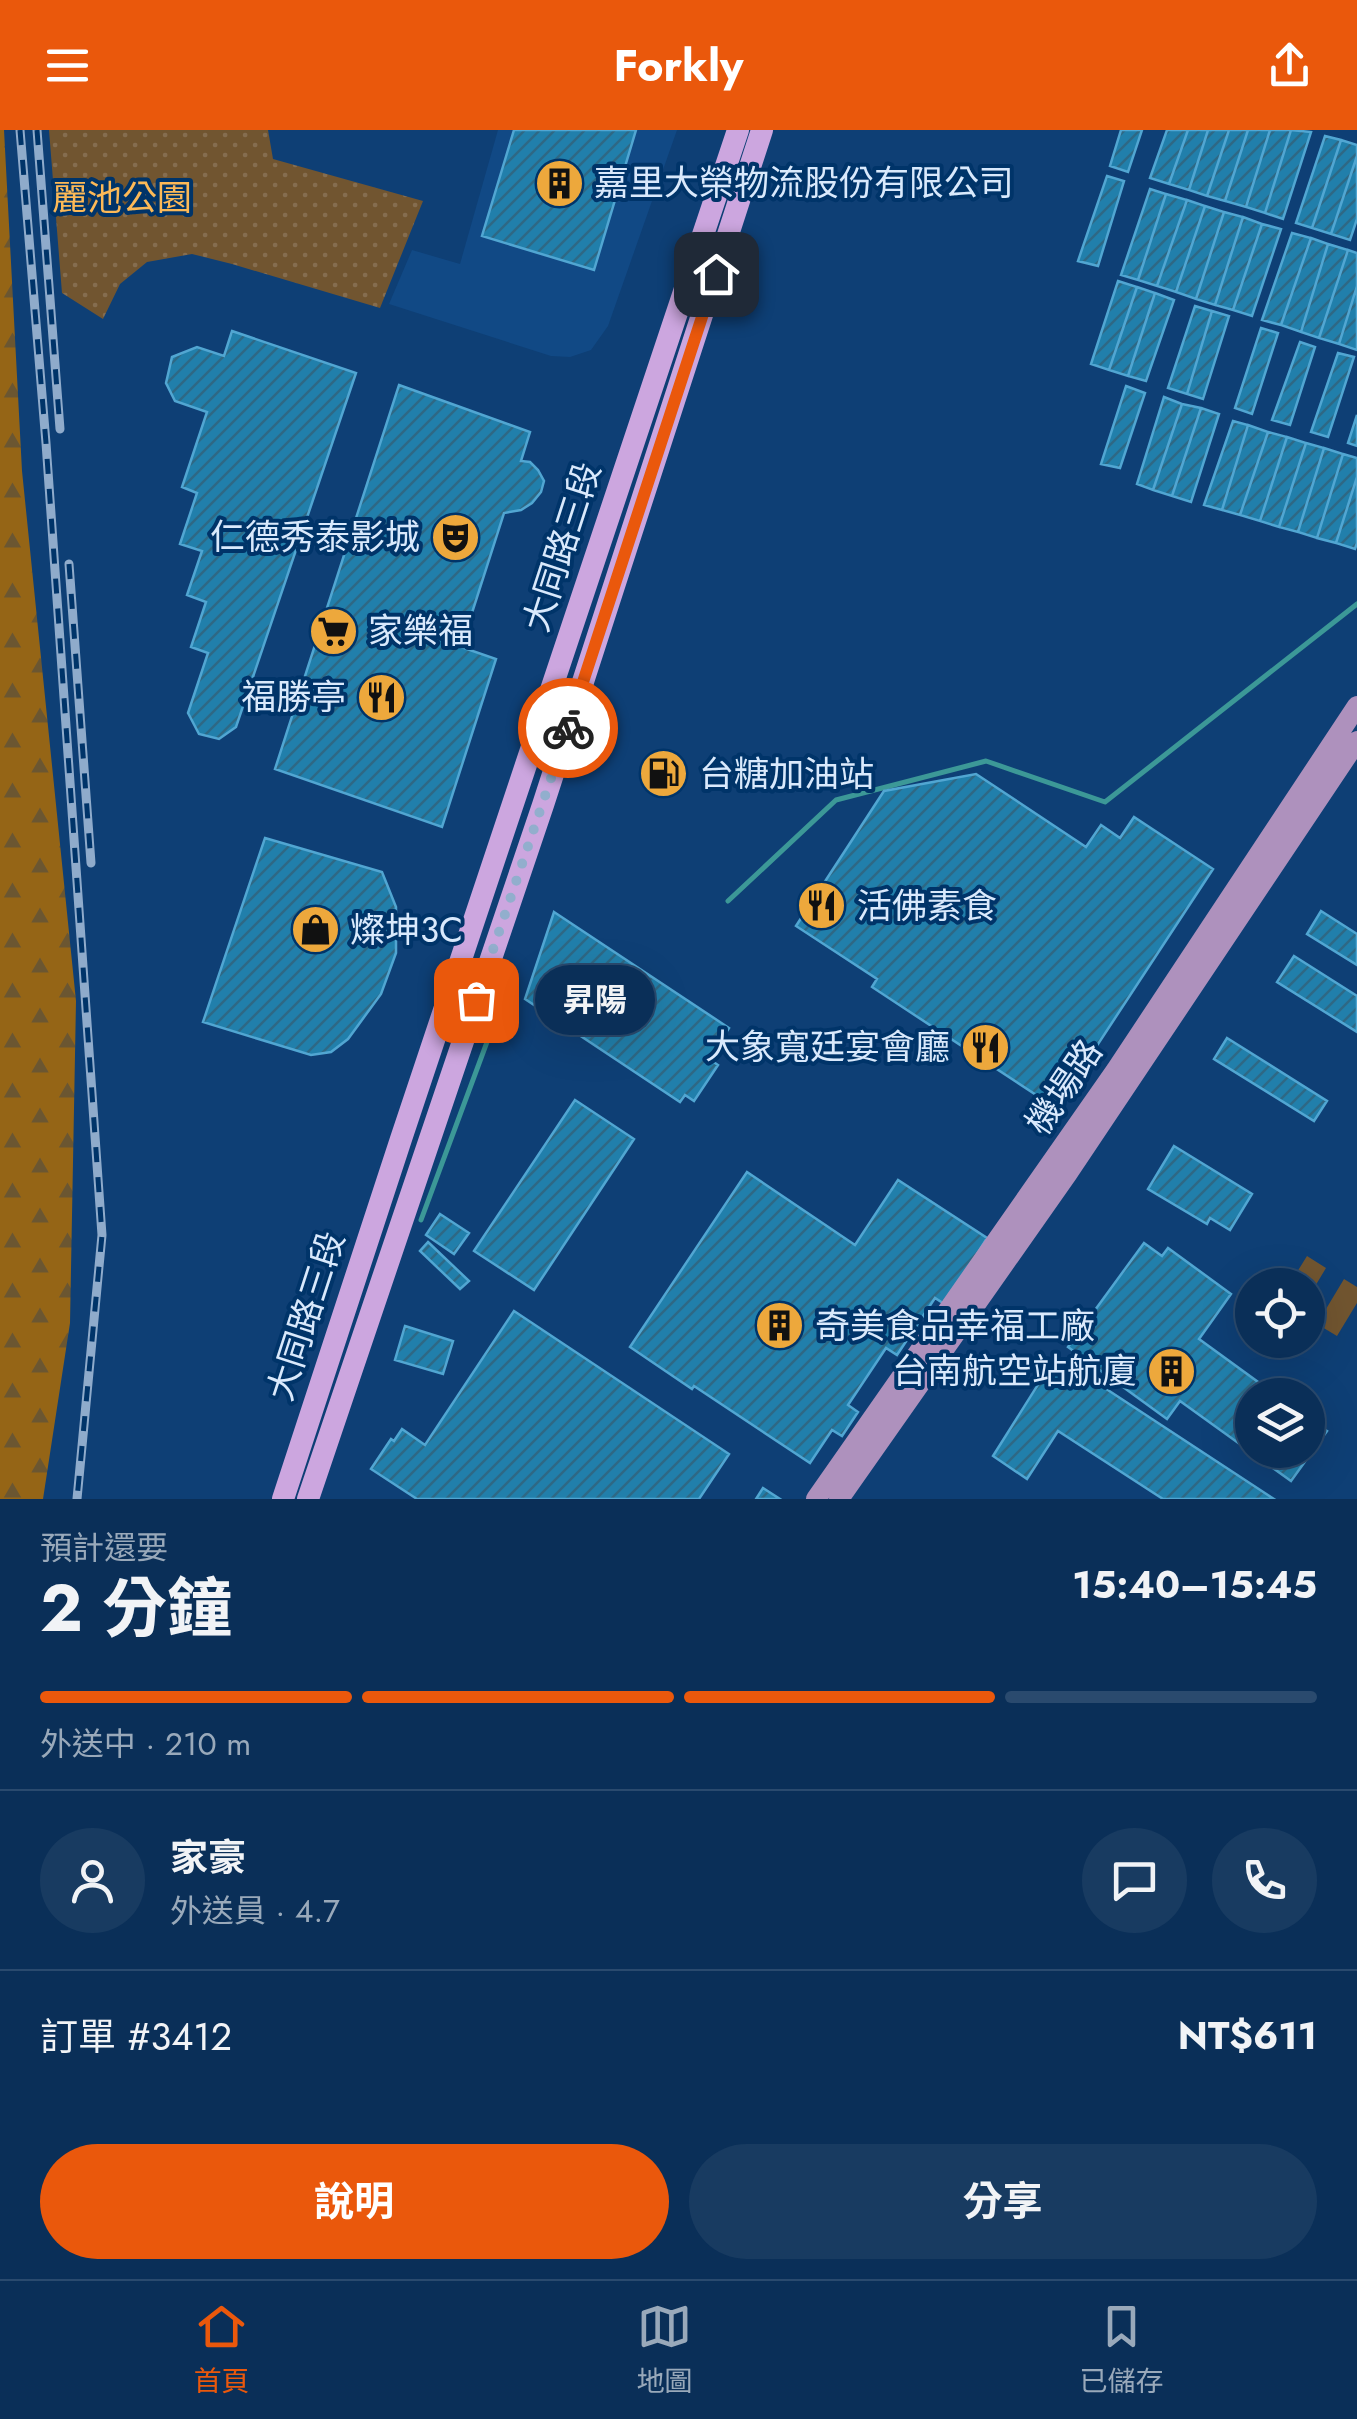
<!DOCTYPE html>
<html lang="zh-TW">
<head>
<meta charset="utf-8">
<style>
	body { margin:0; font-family:Jost,"Noto Sans TC",sans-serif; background:#183b61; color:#f1f3f6; height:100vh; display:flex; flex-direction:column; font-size:38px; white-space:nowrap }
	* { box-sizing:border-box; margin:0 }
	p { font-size:32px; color:#99a9ba }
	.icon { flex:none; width:55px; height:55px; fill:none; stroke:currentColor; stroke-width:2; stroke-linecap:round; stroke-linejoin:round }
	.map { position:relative; height:1369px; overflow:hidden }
	.drawer { display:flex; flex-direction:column; background:#0a2f58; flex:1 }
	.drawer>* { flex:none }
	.tools { position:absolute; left:1235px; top:1138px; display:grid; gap:20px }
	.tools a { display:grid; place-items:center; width:90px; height:90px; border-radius:50%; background:#0a2f58; box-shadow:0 10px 40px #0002,0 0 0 2px #2a4a6e; font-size:50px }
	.pin { position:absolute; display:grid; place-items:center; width:85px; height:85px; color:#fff; margin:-42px; border-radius:20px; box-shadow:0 5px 15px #0006 }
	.courier { position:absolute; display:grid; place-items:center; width:100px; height:100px; margin:-50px; border:8px solid #ea580c; border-radius:50%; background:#fff; color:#222; box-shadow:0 2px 12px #0007 }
	.bubble { position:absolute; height:70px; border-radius:35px; background:#0a2f58; box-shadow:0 10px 40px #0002,0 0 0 2px #2a4a6e; font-size:32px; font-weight:700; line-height:70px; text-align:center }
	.head em { font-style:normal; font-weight:700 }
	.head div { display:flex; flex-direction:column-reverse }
	.head { display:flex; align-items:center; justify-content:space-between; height:170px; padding:0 40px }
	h1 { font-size:65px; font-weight:700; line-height:75px }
	.bar { display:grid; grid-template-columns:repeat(4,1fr); gap:15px 10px; align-content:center; height:120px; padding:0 40px }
	.bar i { height:12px; border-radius:8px; background:#2a4a6e }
	.bar .on { background:#ea580c }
	.bar p { grid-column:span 4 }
	.line { display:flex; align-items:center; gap:25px; padding:0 40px; border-top:2px solid #2a4a6e }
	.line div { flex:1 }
	.round { display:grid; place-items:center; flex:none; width:105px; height:105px; border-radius:52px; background:#183b61 }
	.cta { display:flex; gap:20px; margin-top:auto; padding:20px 40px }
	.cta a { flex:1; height:115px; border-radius:60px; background:#ea580c; color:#fff; font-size:40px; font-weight:700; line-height:115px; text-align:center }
	.cta a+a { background:#183b61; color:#f1f3f6 }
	header { display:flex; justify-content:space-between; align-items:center; height:130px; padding:0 40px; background:#ea580c; color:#fff; font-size:45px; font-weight:700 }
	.tabs { display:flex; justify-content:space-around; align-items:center; height:140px; border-top:2px solid #2a4a6e; background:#0a2f58; font-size:28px; color:#99a9ba }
	.tabs a { display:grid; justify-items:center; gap:5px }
	.tabs .on { color:#ea580c }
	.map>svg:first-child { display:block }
	.built { fill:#114985 }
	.forest { fill:url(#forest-firs) }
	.park { fill:url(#park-dots) }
	.pitch { fill:#715530 }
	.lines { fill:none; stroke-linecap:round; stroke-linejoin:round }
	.stream { stroke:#3c9897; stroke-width:5 }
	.building { fill:url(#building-hatch); stroke:#51a6d2; stroke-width:2.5 }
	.secondary { stroke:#ae91bd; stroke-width:20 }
	.primary { stroke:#cca6df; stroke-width:22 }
	.rail-casing { stroke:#8fabcb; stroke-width:9 }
	.rail { stroke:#003469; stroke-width:5; stroke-dasharray:15; stroke-linecap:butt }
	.done { stroke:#92aecd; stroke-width:10; stroke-dasharray:0 18 }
	.route { stroke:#ea580c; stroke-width:12 }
	.labels { text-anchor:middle; stroke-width:8; stroke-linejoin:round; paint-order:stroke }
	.poi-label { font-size:35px; fill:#d9e9fc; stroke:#003469; text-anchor:start }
	.park-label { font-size:35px; fill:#fcb957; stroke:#003469 }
	.street-label { font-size:35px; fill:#d9e9fc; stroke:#003469 }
</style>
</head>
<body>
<header><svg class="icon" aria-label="menu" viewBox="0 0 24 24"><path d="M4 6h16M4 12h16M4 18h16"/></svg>Forkly<svg class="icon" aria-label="share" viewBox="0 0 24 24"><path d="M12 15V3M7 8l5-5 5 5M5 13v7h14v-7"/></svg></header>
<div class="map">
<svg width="1357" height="1369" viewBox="0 0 1357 1369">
	<defs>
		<pattern id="forest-firs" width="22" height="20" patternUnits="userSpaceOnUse" patternTransform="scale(2.5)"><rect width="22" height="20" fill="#956516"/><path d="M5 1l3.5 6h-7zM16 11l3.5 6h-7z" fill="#6b5631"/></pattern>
		<pattern id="park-dots" width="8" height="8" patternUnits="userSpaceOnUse" patternTransform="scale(2.5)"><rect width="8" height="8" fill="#715530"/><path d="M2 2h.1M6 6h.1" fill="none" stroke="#856d4f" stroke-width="1.8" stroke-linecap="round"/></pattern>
		<pattern id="building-hatch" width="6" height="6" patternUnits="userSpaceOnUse" patternTransform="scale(2.5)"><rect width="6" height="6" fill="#217fab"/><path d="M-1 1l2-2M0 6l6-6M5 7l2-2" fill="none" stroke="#2e6885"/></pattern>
	</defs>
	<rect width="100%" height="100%" fill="#0e3f75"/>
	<path class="built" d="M 498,0 L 677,0 L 608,196 L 591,220 L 570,227 L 551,226 L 389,174 L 412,120 L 460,134 Z"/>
	<path class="forest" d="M 0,0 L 4,0 L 22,341 L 76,871 L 70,1193 L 43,1369 L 0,1369 Z"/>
	<path class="park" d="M 49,0 L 268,0 L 273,29 L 423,71 L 380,178 L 232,134 L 192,124 L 147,132 L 120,154 L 103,189 L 62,163 Z"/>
	<path class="pitch" d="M 1307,1126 L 1326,1138 L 1308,1168 L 1308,1155 L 1289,1155 Z
		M 1344,1149 L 1357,1157 L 1357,1173 L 1337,1206 L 1317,1194 Z"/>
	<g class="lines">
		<path class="stream" d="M 728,771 L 836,670 L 986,631 L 1105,672 L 1357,474
			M 421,1090 L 500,877"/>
	</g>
	<path class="building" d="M 514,0 L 636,0 L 594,140 L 482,106 Z
		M 1121,0 L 1142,0 L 1128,42 L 1110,36 Z
		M 1167,0 L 1188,0 L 1169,54 L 1150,48 Z
		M 1188,0 L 1208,0 L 1189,60 L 1169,54 Z
		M 1208,0 L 1229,0 L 1207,66 L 1189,60 Z
		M 1229,0 L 1248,0 L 1225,71 L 1207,66 Z
		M 1248,0 L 1270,0 L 1246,77 L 1225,71 Z
		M 1270,0 L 1291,0 L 1265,83 L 1246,77 Z
		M 1291,0 L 1311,2 L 1283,89 L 1265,83 Z
		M 1325,6 L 1341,10 L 1312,98 L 1296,93 Z
		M 1341,10 L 1357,15 L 1357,26 L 1331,104 L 1312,98 Z
		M 1357,26 L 1357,89 L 1350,110 L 1331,104 Z
		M 1107,46 L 1124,51 L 1098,136 L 1078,131 Z
		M 1150,59 L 1166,64 L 1138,150 L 1121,145 Z
		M 1166,64 L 1187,70 L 1157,156 L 1138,150 Z
		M 1187,70 L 1205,76 L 1176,162 L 1157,156 Z
		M 1205,76 L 1224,82 L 1196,169 L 1176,162 Z
		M 1224,82 L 1243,87 L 1215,175 L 1196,169 Z
		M 1243,87 L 1262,94 L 1233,180 L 1215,175 Z
		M 1262,94 L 1281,99 L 1252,186 L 1233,180 Z
		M 1292,103 L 1311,108 L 1281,195 L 1262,190 Z
		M 1311,108 L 1328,114 L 1301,202 L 1281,195 Z
		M 1328,114 L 1348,120 L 1319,208 L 1301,202 Z
		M 1348,120 L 1357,123 L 1357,156 L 1339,214 L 1319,208 Z
		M 1118,151 L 1137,157 L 1109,240 L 1091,234 Z
		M 1357,156 L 1357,220 L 1339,214 Z
		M 1137,157 L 1155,163 L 1128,246 L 1109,240 Z
		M 1155,163 L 1174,170 L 1146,251 L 1128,246 Z
		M 1195,176 L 1212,181 L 1187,264 L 1168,258 Z
		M 1212,181 L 1229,186 L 1203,269 L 1187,264 Z
		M 1261,198 L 1278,203 L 1252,284 L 1235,278 Z
		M 232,201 L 356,243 L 236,597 L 219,609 L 199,604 L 188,583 L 208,523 L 191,517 L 206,472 L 187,465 L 202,421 L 180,414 L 197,363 L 182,357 L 207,282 L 175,271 L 166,253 L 172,227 L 197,217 L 224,226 Z
		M 1300,212 L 1315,217 L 1290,295 L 1272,290 Z
		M 1338,223 L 1354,227 L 1328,307 L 1311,302 Z
		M 399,255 L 530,302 L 521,331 L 530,332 L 538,340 L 544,351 L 541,362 L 532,373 L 521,380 L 504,383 L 461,517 L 496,529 L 442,697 L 275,639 Z
		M 1126,256 L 1145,263 L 1120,338 L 1101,334 Z
		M 1164,267 L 1182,274 L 1153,360 L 1137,354 Z
		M 1182,274 L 1201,278 L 1172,366 L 1153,360 Z
		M 1201,278 L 1219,284 L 1191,372 L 1172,366 Z
		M 1357,285 L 1357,316 L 1348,313 Z
		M 1233,291 L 1248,295 L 1222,380 L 1204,375 Z
		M 1248,295 L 1268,302 L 1240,385 L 1222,380 Z
		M 1268,302 L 1287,307 L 1260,391 L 1240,385 Z
		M 1287,307 L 1306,313 L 1279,397 L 1260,391 Z
		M 1306,313 L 1324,318 L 1298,402 L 1279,397 Z
		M 1324,318 L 1343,324 L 1317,408 L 1298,402 Z
		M 1343,324 L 1357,328 L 1357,347 L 1336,413 L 1317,408 Z
		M 1357,347 L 1357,413 L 1355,419 L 1336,413 Z
		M 976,644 L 1086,717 L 1101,695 L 1120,708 L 1134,687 L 1213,739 L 1056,978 L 872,857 L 877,849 L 796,796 L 884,661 Z
		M 265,708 L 382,742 L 396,777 L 396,823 L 381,864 L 348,909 L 331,922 L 311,925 L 203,892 Z
		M 1321,781 L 1357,804 L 1357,835 L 1307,804 Z
		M 554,782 L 729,898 L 709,929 L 718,935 L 694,971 L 685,965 L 680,972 L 525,869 Z
		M 1294,826 L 1357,866 L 1357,902 L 1277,852 Z
		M 1227,908 L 1327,971 L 1314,991 L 1214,929 Z
		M 575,970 L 634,1009 L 534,1160 L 474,1121 Z
		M 1174,1016 L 1252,1064 L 1230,1100 L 1210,1088 L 1207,1094 L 1148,1059 Z
		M 747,1042 L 855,1115 L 898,1050 L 987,1108 L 946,1175 L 935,1168 L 897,1225 L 886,1218 L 848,1275 L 858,1282 L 842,1306 L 832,1300 L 810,1333 L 694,1256 L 692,1259 L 630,1217 Z
		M 440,1084 L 469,1103 L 454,1124 L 426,1105 Z
		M 428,1112 L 469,1151 L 460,1159 L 420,1121 Z
		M 1144,1113 L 1162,1126 L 1168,1118 L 1231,1164 L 1199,1209 L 1276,1265 L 1252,1265 L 1252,1320 L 1308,1320 L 1308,1288 L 1327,1301 L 1291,1351 L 1180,1271 L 1167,1289 L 1068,1217 Z
		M 514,1181 L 729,1324 L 699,1369 L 417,1369 L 371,1339 L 391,1309 L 394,1311 L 402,1299 L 425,1315 Z
		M 405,1196 L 453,1211 L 443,1244 L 395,1230 Z
		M 1056,1226 L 1274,1369 L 1163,1369 L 1058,1301 L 1027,1349 L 993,1326 Z
		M 763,1358 L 780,1369 L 756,1369 Z"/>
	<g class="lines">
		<path class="secondary" d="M 816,1369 L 1116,940 L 1357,576
			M 839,1369 L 1068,1043 L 1357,611"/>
		<path class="primary" d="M 283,1369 L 401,1009 L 738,0
			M 308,1369 L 543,675 L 762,0"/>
		<defs>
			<path id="rail" d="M 20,0 L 46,313 L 102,1105 L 77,1369
				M 37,0 L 60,299
				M 69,434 L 91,733"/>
		</defs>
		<use href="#rail" class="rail-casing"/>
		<use href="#rail" class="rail"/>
	</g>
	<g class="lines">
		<path class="done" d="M 476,870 L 568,598"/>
		<path class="route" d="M 568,598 L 716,144"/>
	</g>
	<defs>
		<symbol id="building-disc" viewBox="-11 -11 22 22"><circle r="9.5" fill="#eda83c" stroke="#003469"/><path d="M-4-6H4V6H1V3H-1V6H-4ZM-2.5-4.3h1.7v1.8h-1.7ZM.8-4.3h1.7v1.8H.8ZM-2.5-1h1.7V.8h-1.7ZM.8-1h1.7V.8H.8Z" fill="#111"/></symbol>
		<symbol id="theatre-disc" viewBox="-11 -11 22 22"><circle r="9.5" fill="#eda83c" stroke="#003469"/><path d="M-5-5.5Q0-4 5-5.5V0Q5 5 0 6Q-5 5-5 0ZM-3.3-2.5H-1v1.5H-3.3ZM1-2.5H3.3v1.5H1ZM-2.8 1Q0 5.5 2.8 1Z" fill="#111"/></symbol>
		<symbol id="supermarket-disc" viewBox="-11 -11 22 22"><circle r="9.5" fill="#eda83c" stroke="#003469"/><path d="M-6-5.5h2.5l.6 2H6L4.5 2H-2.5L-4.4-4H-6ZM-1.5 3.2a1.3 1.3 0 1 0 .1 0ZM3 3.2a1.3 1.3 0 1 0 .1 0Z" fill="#111"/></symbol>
		<symbol id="restaurant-disc" viewBox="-11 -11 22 22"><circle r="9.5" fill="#eda83c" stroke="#003469"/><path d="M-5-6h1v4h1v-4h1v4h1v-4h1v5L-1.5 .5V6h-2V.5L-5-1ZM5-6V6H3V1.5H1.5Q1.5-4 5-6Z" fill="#111"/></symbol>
		<symbol id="fuel-disc" viewBox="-11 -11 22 22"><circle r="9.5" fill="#eda83c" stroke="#003469"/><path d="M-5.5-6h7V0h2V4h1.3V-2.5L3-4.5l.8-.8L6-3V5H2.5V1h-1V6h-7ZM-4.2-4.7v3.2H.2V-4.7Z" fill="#111"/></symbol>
		<symbol id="shop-disc" viewBox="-11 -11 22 22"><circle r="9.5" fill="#eda83c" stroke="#003469"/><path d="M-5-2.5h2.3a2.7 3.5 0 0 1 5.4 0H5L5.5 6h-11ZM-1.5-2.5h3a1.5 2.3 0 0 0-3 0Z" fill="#111"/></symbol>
	</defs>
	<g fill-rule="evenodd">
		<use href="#building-disc" x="532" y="26" width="55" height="55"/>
		<use href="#theatre-disc" x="428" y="380" width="55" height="55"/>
		<use href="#supermarket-disc" x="306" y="474" width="55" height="55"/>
		<use href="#restaurant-disc" x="354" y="540" width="55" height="55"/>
		<use href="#fuel-disc" x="636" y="616" width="55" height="55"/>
		<use href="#restaurant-disc" x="794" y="748" width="55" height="55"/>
		<use href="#shop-disc" x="288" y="772" width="55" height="55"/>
		<use href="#restaurant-disc" x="958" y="890" width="55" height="55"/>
		<use href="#building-disc" x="752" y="1168" width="55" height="55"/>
		<use href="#building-disc" x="1144" y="1214" width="55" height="55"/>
	</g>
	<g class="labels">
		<g class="poi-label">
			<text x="594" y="65">嘉里大榮物流股份有限公司</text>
			<text x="420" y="419" text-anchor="end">仁德秀泰影城</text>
			<text x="368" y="513">家樂福</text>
			<text x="346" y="579" text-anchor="end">福勝亭</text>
			<text x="699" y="656">台糖加油站</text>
			<text x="857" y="788">活佛素食</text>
			<text x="350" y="812">燦坤3C</text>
			<text x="950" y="929" text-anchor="end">大象寬廷宴會廳</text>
			<text x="815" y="1208">奇美食品幸福工廠</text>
			<text x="1137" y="1253" text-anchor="end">台南航空站航廈</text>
		</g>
		<g class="park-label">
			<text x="122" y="80">麗池公園</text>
		</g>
		<g class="street-label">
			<text transform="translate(562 417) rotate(-72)" y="12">大同路三段</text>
			<text transform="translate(1064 957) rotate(-56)" y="12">機場路</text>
			<text transform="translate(306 1186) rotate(-72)" y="12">大同路三段</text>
		</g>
	</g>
</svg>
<div class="tools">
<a><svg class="icon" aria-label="locate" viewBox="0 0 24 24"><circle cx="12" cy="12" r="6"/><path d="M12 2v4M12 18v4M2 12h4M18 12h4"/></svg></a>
<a><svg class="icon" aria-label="layers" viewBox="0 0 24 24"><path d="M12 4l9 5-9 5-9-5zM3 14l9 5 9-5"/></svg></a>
</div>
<div class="pin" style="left:476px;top:870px;background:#ea580c"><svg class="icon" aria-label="bag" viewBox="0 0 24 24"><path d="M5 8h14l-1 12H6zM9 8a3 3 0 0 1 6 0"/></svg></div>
<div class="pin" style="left:716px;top:144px;background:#1f2937"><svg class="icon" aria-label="home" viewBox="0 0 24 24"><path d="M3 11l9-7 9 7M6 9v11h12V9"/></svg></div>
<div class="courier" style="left:568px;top:598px"><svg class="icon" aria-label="bike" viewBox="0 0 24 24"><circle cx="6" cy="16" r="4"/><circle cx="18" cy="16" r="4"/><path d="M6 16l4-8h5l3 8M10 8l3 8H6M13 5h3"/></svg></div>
<div class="bubble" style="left:535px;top:835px;width:120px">昇陽</div>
</div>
<section class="drawer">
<div class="head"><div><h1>2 分鐘</h1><p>預計還要</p></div><em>15:40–15:45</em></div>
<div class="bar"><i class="on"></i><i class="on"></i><i class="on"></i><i></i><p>外送中 · 210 m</p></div>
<div class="line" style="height:180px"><a class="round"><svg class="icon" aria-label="person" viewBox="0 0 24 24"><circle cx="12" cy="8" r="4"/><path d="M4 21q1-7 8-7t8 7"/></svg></a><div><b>家豪</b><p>外送員 · 4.7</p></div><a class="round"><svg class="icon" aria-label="chat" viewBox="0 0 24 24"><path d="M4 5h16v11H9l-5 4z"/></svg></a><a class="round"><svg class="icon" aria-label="phone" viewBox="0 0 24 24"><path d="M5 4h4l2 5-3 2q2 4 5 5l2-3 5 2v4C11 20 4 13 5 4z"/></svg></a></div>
<div class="line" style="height:130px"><div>訂單 #3412</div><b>NT$611</b></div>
<div class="cta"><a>說明</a><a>分享</a></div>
</section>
<nav class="tabs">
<a class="on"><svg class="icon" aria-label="home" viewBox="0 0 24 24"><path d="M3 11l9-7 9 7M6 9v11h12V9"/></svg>首頁</a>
<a><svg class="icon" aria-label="map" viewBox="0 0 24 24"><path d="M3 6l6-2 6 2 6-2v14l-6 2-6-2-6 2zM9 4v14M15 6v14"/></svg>地圖</a>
<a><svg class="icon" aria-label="saved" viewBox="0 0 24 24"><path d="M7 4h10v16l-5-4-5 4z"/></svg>已儲存</a>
</nav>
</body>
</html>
